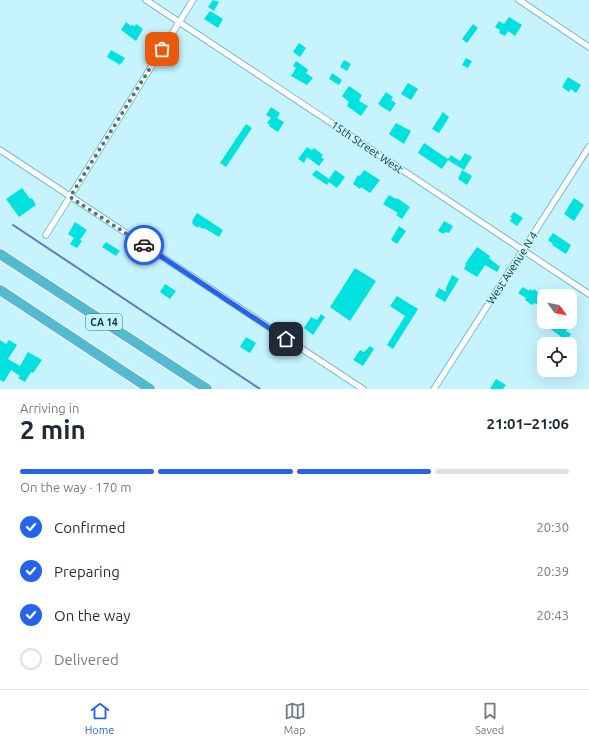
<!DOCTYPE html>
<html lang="en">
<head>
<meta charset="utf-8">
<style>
	body { margin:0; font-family:Ubuntu,sans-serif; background:#f6f6f7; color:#1f2937; height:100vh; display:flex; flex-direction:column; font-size:15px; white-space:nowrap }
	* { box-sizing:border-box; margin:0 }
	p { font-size:13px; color:#747a83 }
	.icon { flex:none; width:22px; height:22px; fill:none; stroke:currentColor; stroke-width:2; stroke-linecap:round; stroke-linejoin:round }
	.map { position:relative; height:389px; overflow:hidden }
	.details { display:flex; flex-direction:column; background:#fff; flex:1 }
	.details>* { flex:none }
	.needle { width:26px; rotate:123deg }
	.controls { position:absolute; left:537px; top:289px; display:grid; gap:8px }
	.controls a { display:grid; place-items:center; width:40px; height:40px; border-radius:8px; background:#fff; box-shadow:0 4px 16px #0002; font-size:20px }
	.pin { position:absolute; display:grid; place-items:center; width:34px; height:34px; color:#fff; margin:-17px; border-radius:8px; box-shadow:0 2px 6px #0006 }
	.courier { position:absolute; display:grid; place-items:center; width:40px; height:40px; margin:-20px; border:3px solid #2563eb; border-radius:50%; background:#fff; color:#222; box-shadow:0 1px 5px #0007 }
	.headline em { font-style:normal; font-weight:600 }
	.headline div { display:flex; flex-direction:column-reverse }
	.headline { display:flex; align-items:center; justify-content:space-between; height:68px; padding:0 20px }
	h1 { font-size:26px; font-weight:600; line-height:30px }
	.bar { display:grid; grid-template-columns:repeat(4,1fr); gap:6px 4px; align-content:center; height:48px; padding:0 20px }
	.bar i { height:5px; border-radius:3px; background:#e0e1e3 }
	.bar .on { background:#2563eb }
	.bar p { grid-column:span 4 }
	ol { padding:0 20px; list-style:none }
	li { display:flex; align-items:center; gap:12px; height:44px }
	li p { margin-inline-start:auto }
	li .icon { padding:4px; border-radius:50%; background:#2563eb; color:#fff; stroke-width:4 }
	li:last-child { color:#747a83 }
	li i { width:22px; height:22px; border:2px solid #e0e1e3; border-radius:50% }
	.menu { display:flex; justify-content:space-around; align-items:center; height:56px; border-top:1px solid #e0e1e3; background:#fff; font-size:11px; color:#747a83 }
	.menu a { display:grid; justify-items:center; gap:2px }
	.menu .on { color:#2563eb }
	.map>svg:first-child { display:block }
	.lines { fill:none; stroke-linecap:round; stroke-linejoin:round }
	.stream { stroke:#6379be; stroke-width:2 }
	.building { fill:#00e1e0 }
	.street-casing { stroke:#5fabbd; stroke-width:7 }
	.highway-casing { stroke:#fff; stroke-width:12 }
	.street { stroke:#fff; stroke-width:5.5 }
	.highway { stroke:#55b9cf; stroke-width:10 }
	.done { stroke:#4e747c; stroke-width:4; stroke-dasharray:0 7.2 }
	.route { stroke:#2563eb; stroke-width:5 }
	.labels { text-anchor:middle; stroke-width:3; stroke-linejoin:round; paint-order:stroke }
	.shield { fill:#c6f3fe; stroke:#456a72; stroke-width:1 }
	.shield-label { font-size:10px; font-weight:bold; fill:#0e2f36 }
	.street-label { font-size:11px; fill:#0e2f36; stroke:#c6f3fe }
</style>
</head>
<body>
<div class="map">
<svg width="589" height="389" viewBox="0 0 589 389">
	<rect width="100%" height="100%" fill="#c6f3fe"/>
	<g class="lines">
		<path class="stream" d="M 13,225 L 260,389"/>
	</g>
	<path class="building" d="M 213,0 L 219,2 L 214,11 L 208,7 Z
		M 210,11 L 223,19 L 218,28 L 204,19 Z
		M 509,17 L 522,25 L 515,36 L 508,31 L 505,36 L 499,33 L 500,30 L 495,27 L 499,21 L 504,24 Z
		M 126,22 L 131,26 L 132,25 L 135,26 L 136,24 L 143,29 L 136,41 L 121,30 Z
		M 473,24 L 478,28 L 467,43 L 462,39 Z
		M 299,43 L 306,48 L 300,57 L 293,52 Z
		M 111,50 L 125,58 L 120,65 L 107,57 Z
		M 466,58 L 472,61 L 468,68 L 462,65 Z
		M 344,60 L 351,64 L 347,71 L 340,67 Z
		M 296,61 L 306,68 L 308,70 L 306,73 L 313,78 L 307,85 L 291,76 L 296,68 L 293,66 Z
		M 332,73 L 342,80 L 339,85 L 329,79 Z
		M 568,77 L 581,85 L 576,93 L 571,89 L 569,92 L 562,87 Z
		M 408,83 L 418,89 L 411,100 L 401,94 Z
		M 349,86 L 362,95 L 359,101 L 368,106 L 361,116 L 347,106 L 349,102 L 342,96 Z
		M 386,92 L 393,97 L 391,100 L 396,103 L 390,112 L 378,104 Z
		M 271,107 L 280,113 L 277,118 L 284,122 L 278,132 L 269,126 L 270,125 L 267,123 L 271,118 L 266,115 Z
		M 443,112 L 449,117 L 439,133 L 432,129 Z
		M 396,123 L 411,131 L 404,144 L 389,134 Z
		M 246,124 L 252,128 L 226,167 L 220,163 Z
		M 424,143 L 448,159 L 451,155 L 460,161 L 465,153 L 472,157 L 464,170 L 448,160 L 442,169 L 418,153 Z
		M 307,147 L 312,150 L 314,148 L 323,155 L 321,157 L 324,159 L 319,166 L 307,157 L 304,163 L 298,159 Z
		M 316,170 L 329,179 L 335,170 L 345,177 L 337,188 L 329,182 L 327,185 L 312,175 Z
		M 364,170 L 380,180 L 370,193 L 361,187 L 360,189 L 353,184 L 358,175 L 360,176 Z
		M 462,170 L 472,176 L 467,185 L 458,179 Z
		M 22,188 L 30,199 L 32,198 L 36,205 L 19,217 L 6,199 Z
		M 389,195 L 396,199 L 397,198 L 410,207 L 402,219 L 396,215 L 398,213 L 383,204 Z
		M 574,198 L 584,205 L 574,221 L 564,214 Z
		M 514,212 L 523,218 L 517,226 L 510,221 L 512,218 L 510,217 Z
		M 197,213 L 223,230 L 219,237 L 204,228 L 203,229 L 198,226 L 198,228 L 192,224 L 193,222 L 192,221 Z
		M 444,221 L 453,226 L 449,233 L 445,232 L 444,234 L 438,231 Z
		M 75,222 L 87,230 L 80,240 L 82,241 L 77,248 L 70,244 L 74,238 L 68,234 Z
		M 399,226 L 406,231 L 397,244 L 391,240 Z
		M 553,233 L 571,245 L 566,254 L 552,245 L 553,244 L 548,240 Z
		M 106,242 L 120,251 L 116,256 L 102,247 Z
		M 477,247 L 490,256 L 489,258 L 500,267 L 497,272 L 485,265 L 477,277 L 464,269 L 466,265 L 465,264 Z
		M 355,268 L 376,281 L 350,321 L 330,307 Z
		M 452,275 L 459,279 L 445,302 L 435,296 L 439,288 L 446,292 L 446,288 Z
		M 165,284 L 176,291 L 170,299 L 160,292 Z
		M 523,287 L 529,291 L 530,289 L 533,291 L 534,289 L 539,293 L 538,294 L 544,298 L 544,301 L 542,305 L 540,306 L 534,303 L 532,305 L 525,300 L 526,298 L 518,293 Z
		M 397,296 L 418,309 L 393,349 L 387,345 L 405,316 L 390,306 Z
		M 321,314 L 325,317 L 313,335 L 304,328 L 311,317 L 317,320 Z
		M 553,322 L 572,322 L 566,331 L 571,334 L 567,341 L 549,328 Z
		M 246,337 L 256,343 L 250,353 L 240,347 Z
		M 0,340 L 6,344 L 9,340 L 17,345 L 8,359 L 20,366 L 28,352 L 42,360 L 33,373 L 31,372 L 25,382 L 18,378 L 20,376 L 11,370 L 4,382 L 0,380 Z
		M 370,346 L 374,349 L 363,366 L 353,360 L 360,350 L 364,352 Z
		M 496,379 L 506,385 L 503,389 L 490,389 Z"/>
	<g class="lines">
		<defs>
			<path id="street" d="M 146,0 L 589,294
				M 519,0 L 589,47
				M 0,150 L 363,389
				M 46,235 L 193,0
				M 434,389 L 589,147"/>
			<path id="highway" d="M 0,254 L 207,389
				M 0,290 L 150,389"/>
		</defs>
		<use href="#street" class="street-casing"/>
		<use href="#highway" class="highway-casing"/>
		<use href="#street" class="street"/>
		<use href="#highway" class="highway"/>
	</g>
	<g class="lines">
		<path class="done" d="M 144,245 L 70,197 L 162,49"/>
		<path class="route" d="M 144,245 L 286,339"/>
	</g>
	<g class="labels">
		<rect class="shield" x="86" y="314" width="36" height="16" rx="3"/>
		<g class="shield-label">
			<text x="104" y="326">CA 14</text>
		</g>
		<g class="street-label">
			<text transform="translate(367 147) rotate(34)" y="4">15th Street West</text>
			<text transform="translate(512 268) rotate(-57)" y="4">West Avenue N 4</text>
		</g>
	</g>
</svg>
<div class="controls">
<a><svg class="needle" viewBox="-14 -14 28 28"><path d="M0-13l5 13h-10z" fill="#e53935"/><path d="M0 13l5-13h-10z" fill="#747a83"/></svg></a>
<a><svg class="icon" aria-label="locate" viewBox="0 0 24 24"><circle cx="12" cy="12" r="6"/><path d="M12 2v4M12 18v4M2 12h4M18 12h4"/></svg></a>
</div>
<div class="pin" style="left:162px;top:49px;background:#ea580c"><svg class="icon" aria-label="bag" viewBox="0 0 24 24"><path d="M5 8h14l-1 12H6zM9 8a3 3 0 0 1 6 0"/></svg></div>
<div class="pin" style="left:286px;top:339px;background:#1f2937"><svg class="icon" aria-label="home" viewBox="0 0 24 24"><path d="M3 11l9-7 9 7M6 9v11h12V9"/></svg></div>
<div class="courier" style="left:144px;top:245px"><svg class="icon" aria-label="car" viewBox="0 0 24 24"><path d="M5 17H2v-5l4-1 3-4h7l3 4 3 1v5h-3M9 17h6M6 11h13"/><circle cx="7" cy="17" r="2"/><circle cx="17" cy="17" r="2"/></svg></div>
</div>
<section class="details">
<div class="headline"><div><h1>2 min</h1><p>Arriving in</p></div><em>21:01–21:06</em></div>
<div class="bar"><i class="on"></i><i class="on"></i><i class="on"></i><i></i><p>On the way · 170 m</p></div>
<ol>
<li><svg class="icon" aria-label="check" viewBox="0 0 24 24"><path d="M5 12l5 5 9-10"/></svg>Confirmed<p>20:30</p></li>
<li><svg class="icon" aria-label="check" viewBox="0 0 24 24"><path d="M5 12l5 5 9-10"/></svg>Preparing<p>20:39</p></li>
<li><svg class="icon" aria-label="check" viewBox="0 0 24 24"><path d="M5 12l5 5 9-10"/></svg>On the way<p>20:43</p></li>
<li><i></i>Delivered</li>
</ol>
</section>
<nav class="menu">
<a class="on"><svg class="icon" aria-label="home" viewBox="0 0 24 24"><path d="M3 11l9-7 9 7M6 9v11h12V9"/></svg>Home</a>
<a><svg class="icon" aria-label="map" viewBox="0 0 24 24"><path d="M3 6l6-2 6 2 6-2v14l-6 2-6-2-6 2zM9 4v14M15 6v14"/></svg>Map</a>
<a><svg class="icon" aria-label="saved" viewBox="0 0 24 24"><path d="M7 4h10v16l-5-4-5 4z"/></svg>Saved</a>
</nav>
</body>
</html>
